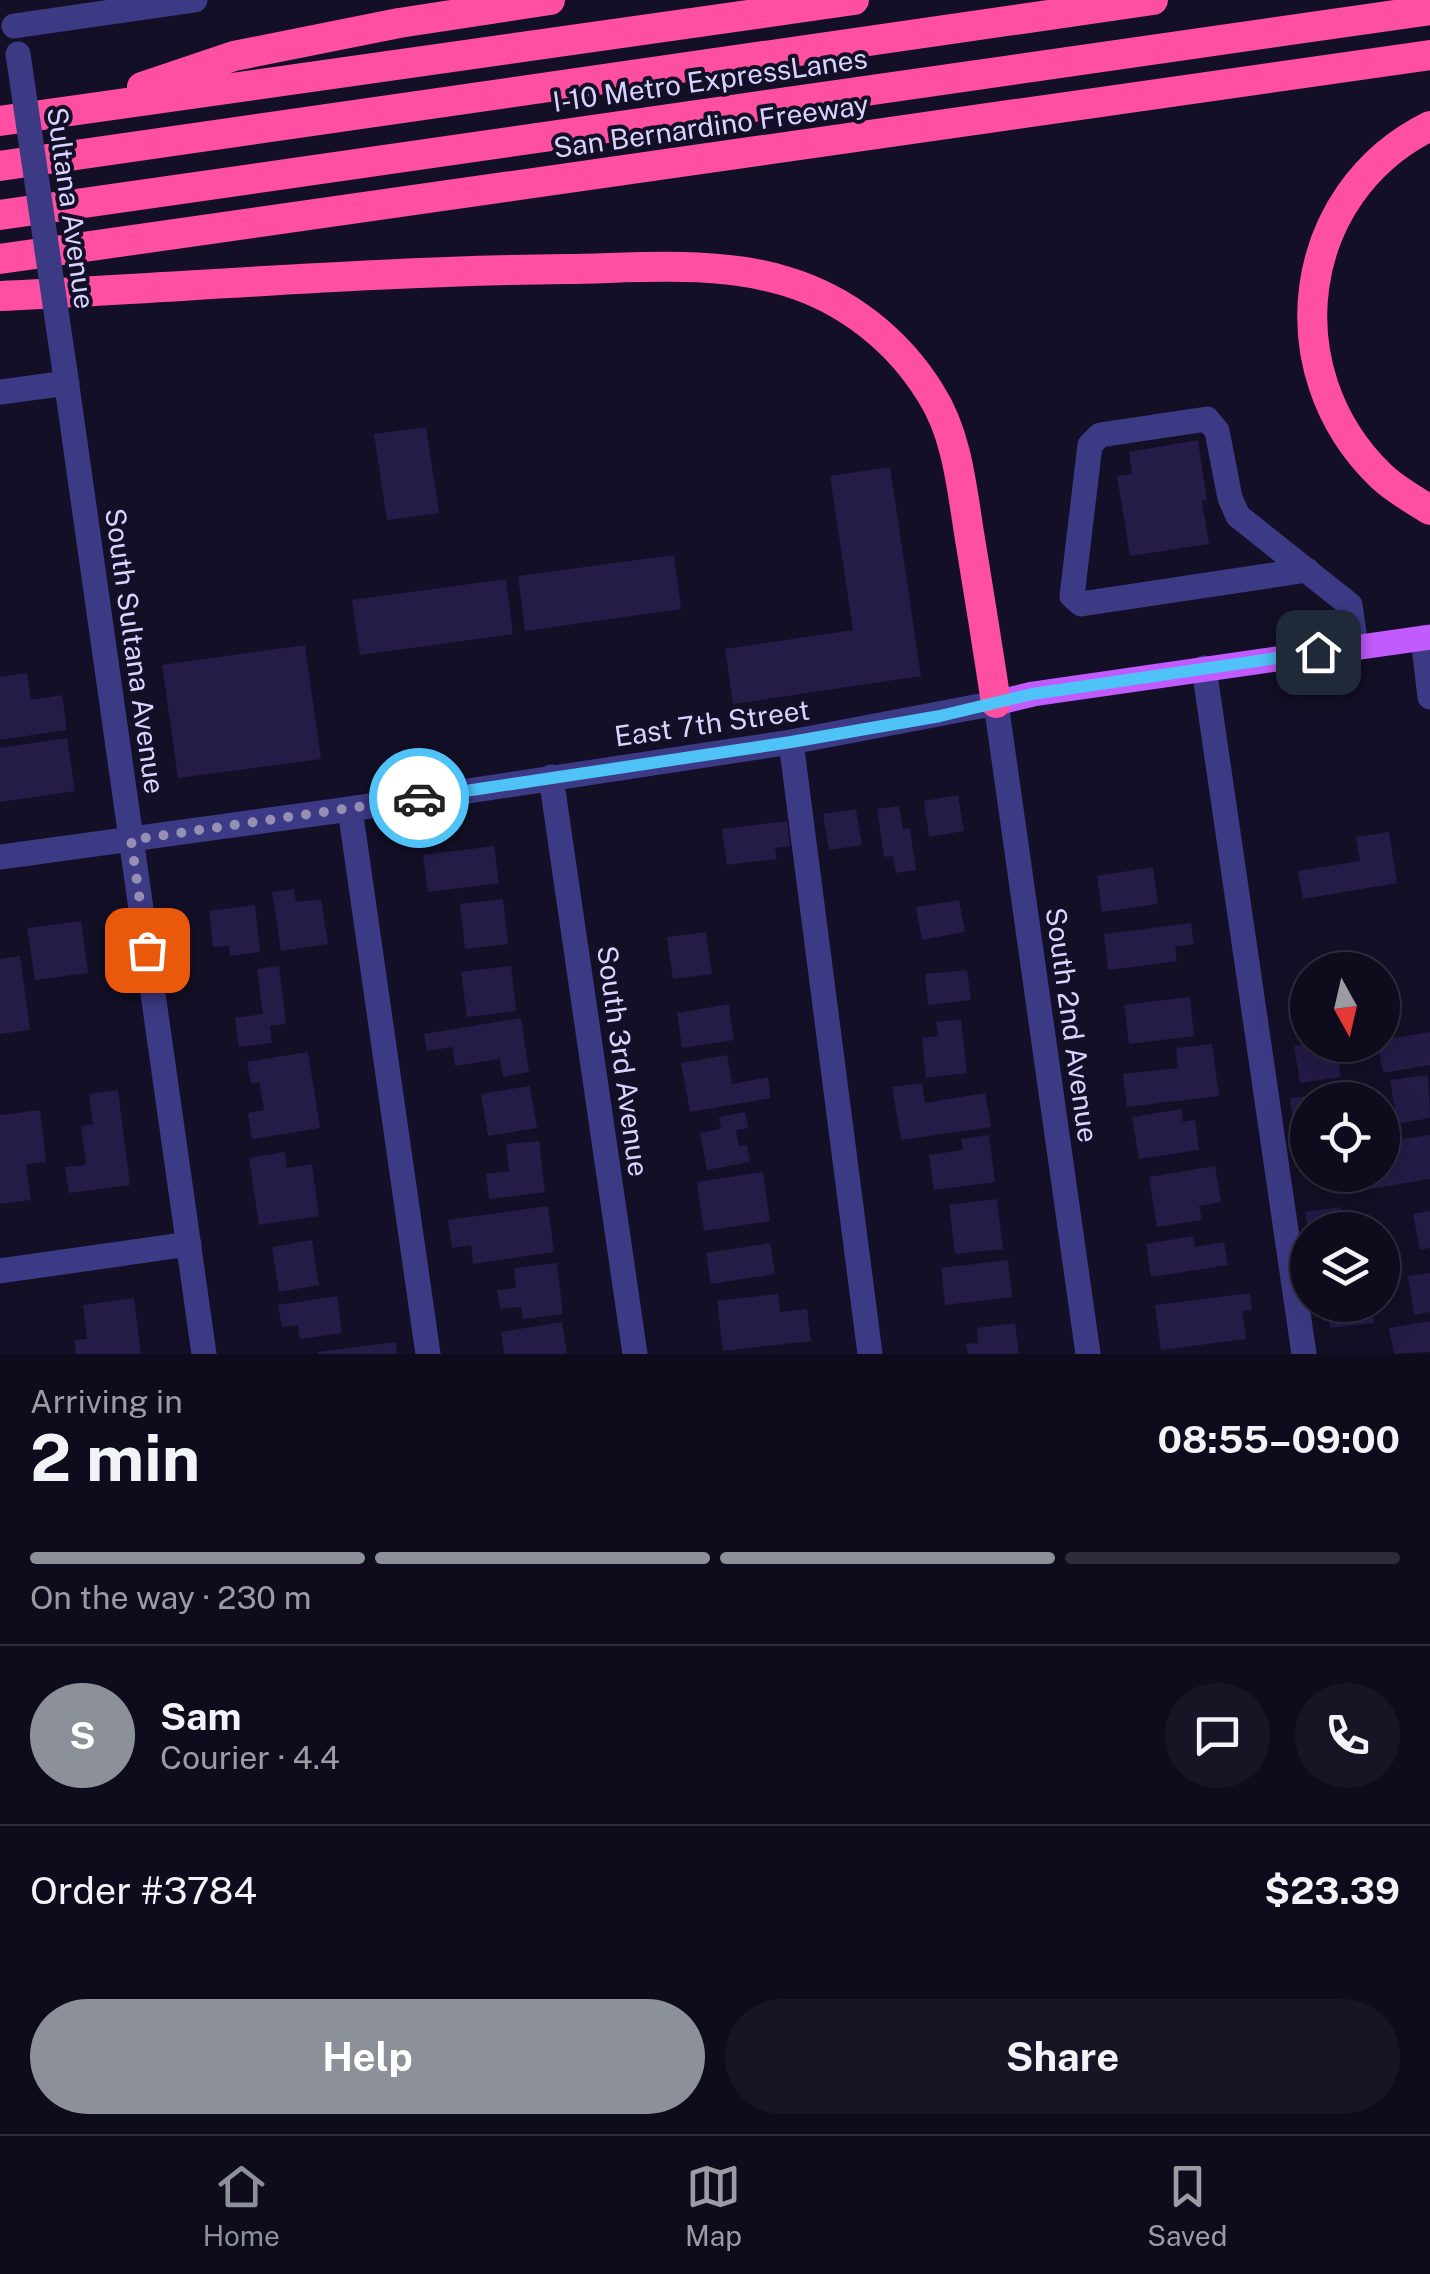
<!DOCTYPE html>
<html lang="en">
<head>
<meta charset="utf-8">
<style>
	body { margin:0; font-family:"Public Sans",sans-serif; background:#171425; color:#f1f3f6; height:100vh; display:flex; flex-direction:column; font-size:38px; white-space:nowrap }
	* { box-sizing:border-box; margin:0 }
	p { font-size:32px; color:#9b9ba3 }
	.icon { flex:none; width:55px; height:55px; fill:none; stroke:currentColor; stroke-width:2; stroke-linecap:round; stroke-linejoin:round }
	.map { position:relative; height:1354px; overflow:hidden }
	.drawer { display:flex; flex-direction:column; background:#0e0b1c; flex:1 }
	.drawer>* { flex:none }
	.needle { width:65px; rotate:172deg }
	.buttons { position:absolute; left:1290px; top:952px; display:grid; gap:20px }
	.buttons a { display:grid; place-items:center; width:110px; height:110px; border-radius:50%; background:#0e0b1c; box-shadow:0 10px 40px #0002,0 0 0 2px #2e2b3b; font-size:50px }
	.pin { position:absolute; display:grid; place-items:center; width:85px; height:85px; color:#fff; margin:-42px; border-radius:20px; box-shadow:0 5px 15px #0006 }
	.courier { position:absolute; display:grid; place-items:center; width:100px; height:100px; margin:-50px; border:8px solid #4fc3f7; border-radius:50%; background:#fff; color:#222; box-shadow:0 2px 12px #0007 }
	.headline em { font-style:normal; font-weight:700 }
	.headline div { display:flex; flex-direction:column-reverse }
	.headline { display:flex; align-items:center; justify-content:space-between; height:170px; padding:0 30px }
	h1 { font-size:65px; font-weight:700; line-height:75px }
	.bar { display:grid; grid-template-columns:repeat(4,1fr); gap:15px 10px; align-content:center; height:120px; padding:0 30px }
	.bar i { height:12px; border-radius:8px; background:#2e2b3b }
	.bar .on { background:#8c9099 }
	.bar p { grid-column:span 4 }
	.line { display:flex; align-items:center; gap:25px; padding:0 30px; border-top:2px solid #2e2b3b }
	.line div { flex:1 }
	.round { display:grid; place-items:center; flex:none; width:105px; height:105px; border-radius:52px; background:#171425 }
	.button { display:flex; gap:20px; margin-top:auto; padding:20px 30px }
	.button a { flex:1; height:115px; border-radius:60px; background:#8c9099; color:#fff; font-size:40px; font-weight:700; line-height:115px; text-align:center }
	.button a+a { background:#171425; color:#f1f3f6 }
	.tabs { display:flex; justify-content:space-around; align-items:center; height:140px; border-top:2px solid #2e2b3b; background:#0e0b1c; font-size:28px; color:#9b9ba3 }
	.tabs a { display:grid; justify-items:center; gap:5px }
	.tabs .on { color:#8c9099 }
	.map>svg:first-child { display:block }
	.building { fill:#241b47 }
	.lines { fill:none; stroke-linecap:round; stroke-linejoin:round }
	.minor { stroke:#3d3a85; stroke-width:25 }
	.major { stroke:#c25bff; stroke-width:25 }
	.highway { stroke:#ff4fa3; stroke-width:30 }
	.minor-bridge { stroke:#3d3a85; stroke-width:25 }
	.done { stroke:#948fb3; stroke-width:10; stroke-dasharray:0 18 }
	.route { stroke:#4fc3f7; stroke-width:12 }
	.labels { text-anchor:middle; stroke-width:8; stroke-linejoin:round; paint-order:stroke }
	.street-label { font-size:28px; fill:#d9d4ff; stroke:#130f26 }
</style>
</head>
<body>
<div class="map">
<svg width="1430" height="1354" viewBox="0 0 1430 1354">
	<rect width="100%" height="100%" fill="#130f26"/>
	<path class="building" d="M 426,427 L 439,513 L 387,520 L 374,434 Z
		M 1198,440 L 1207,500 L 1202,501 L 1209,544 L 1130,556 L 1117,476 L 1132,474 L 1129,452 Z
		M 890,467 L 921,676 L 733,704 L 725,649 L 853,630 L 830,476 Z
		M 674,555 L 681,609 L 525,631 L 518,576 Z
		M 506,579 L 513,634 L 360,655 L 352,600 Z
		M 305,645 L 321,759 L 178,778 L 162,665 Z
		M 27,673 L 31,700 L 62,695 L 67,730 L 0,740 L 0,677 Z
		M 67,738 L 75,791 L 0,802 L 0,748 Z
		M 958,795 L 964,831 L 929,837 L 924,801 Z
		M 899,806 L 903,829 L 910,828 L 916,870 L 896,873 L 893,856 L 884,857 L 877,809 Z
		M 856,809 L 862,845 L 829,850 L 823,814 Z
		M 787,821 L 790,846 L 775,848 L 777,859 L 727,865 L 722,829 Z
		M 1389,832 L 1397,883 L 1303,899 L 1298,871 L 1360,861 L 1356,837 Z
		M 494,846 L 499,883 L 428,892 L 423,855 Z
		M 1153,867 L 1158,904 L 1102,912 L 1097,876 Z
		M 294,889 L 296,902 L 321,899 L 328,944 L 281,951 L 272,892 Z
		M 503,899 L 508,944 L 465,949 L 460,904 Z
		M 959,900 L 965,932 L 922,940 L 916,907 Z
		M 255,905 L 260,952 L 230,956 L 229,946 L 213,947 L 209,911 Z
		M 81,921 L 88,973 L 35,980 L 27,928 Z
		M 1191,923 L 1194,944 L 1175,947 L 1177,961 L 1108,970 L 1104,934 Z
		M 706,932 L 712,974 L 673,979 L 667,937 Z
		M 20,956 L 30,1030 L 0,1034 L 0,959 Z
		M 279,966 L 286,1024 L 270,1026 L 272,1043 L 239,1047 L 235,1018 L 263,1014 L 257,969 Z
		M 511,966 L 516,1011 L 467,1017 L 461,972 Z
		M 967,970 L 971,1000 L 928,1005 L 925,974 Z
		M 1190,997 L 1194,1036 L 1129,1044 L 1124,1005 Z
		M 729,1004 L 734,1040 L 682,1048 L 677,1013 Z
		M 521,1018 L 529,1072 L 503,1077 L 500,1059 L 455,1066 L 452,1047 L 427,1051 L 424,1034 Z
		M 961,1019 L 967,1073 L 926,1078 L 922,1038 L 938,1036 L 936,1022 Z
		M 1430,1032 L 1430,1065 L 1383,1073 L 1378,1045 L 1382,1045 L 1382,1040 Z
		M 1212,1044 L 1219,1096 L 1127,1107 L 1123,1074 L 1178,1068 L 1176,1048 Z
		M 1308,1044 L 1336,1045 L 1341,1077 L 1300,1083 L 1294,1046 Z
		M 308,1052 L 320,1128 L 252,1139 L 248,1113 L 264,1110 L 259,1082 L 251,1084 L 247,1062 Z
		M 727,1055 L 732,1084 L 768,1077 L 771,1098 L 690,1112 L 681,1063 Z
		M 1428,1075 L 1430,1118 L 1397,1124 L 1390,1080 Z
		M 922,1083 L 925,1103 L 985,1093 L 991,1127 L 901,1140 L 892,1087 Z
		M 530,1086 L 537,1128 L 488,1136 L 481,1094 Z
		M 118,1090 L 130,1185 L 69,1193 L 65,1167 L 86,1165 L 81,1126 L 93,1124 L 89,1094 Z
		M 1338,1093 L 1339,1100 L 1308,1100 L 1308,1144 L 1296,1146 L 1290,1098 Z
		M 1182,1109 L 1183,1122 L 1195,1120 L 1199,1150 L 1139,1159 L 1132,1117 Z
		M 40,1110 L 46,1162 L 26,1164 L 31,1200 L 0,1204 L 0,1115 Z
		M 745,1112 L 748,1128 L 736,1130 L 739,1146 L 747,1145 L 750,1162 L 707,1170 L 700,1133 L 721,1129 L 719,1117 Z
		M 989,1135 L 995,1182 L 934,1190 L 929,1155 L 963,1150 L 961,1139 Z
		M 1430,1135 L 1430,1179 L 1370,1189 L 1367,1175 L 1382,1175 L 1382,1142 Z
		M 539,1141 L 545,1192 L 489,1199 L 486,1174 L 509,1171 L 506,1144 Z
		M 285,1152 L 287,1168 L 312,1164 L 319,1216 L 259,1225 L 249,1158 Z
		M 1215,1166 L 1221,1202 L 1199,1206 L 1202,1220 L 1157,1227 L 1149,1177 Z
		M 763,1172 L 770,1221 L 704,1231 L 697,1182 Z
		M 997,1199 L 1003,1249 L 955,1254 L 949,1205 Z
		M 548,1206 L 554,1252 L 473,1264 L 471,1245 L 452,1248 L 448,1220 Z
		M 1341,1207 L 1345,1230 L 1308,1230 L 1305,1212 Z
		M 1430,1211 L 1430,1248 L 1420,1250 L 1413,1214 Z
		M 1193,1236 L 1195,1247 L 1224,1242 L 1228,1265 L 1151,1277 L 1146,1244 Z
		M 312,1240 L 319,1285 L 279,1292 L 272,1247 Z
		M 770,1243 L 775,1274 L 711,1284 L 706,1253 Z
		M 1008,1260 L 1012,1297 L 945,1305 L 941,1268 Z
		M 557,1263 L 563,1314 L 523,1319 L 521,1307 L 500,1309 L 497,1290 L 516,1288 L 514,1268 Z
		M 1430,1273 L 1430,1312 L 1414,1315 L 1408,1276 Z
		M 1250,1293 L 1252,1310 L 1242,1311 L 1246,1339 L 1161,1350 L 1155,1305 Z
		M 778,1294 L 780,1312 L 807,1309 L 811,1341 L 723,1351 L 717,1301 Z
		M 337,1296 L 342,1333 L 300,1339 L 298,1325 L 282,1327 L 278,1305 Z
		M 134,1298 L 141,1354 L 76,1354 L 74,1340 L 87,1339 L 83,1305 Z
		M 1328,1305 L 1372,1305 L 1374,1323 L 1330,1328 Z
		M 1430,1321 L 1430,1352 L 1394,1354 L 1389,1328 Z
		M 562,1322 L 567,1354 L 504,1354 L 501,1332 Z
		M 1015,1323 L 1019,1354 L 968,1354 L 966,1344 L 978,1343 L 977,1328 Z
		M 396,1342 L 397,1354 L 318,1354 L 318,1352 Z"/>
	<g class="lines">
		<path class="minor" d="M 14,26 L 195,0
			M 65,372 L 204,1354
			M 0,392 L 67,383
			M 1307,570 L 1081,604 L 1072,596 L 1090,445 L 1100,435 L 1207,419 L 1217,431 L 1230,498 L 1238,516 L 1350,605 L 1356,646
			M 1423,638 L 1430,697
			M 1204,668 L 1304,1354
			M 791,742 L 870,1354
			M 551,777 L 635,1354
			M 350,809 L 428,1354
			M 0,857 L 350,809 L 791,742 L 996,703 L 1088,1354
			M 0,1271 L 189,1244"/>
		<path class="major" d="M 996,703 L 1033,694 L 1430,637"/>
		<path class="highway" d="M 142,87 L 234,56 L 399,23 L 550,0
			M 0,121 L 854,0
			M 1430,126 C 1295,193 1273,371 1380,475 C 1394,489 1413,499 1430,510
			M 0,166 L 1153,0
			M 0,215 L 1430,10
			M 0,259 L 1430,55
			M 0,296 C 189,287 378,271 567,269 C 639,268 715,260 785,281 C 846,299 898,340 931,394 C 958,436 962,491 970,539 C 979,594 988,649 996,703"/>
		<path class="minor-bridge" d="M 18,54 L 65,372"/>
	</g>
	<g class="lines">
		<path class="done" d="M 147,950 L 131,840 L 419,798"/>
		<path class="route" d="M 419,798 L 791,742 L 940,716 L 1032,694 L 1318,652"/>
	</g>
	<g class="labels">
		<g class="street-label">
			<text transform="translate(710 80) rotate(-8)" y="10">I-10 Metro ExpressLanes</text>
			<text transform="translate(711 126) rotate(-8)" y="10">San Bernardino Freeway</text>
			<text transform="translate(71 208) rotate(82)" y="10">Sultana Avenue</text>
			<text transform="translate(135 651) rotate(82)" y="10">South Sultana Avenue</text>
			<text transform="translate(712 723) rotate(-8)" y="10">East 7th Street</text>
			<text transform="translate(1072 1025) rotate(82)" y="10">South 2nd Avenue</text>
			<text transform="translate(623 1061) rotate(82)" y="10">South 3rd Avenue</text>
		</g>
	</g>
</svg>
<div class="buttons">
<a><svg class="needle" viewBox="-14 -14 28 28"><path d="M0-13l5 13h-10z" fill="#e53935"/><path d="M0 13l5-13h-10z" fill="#9b9ba3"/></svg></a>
<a><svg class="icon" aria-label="locate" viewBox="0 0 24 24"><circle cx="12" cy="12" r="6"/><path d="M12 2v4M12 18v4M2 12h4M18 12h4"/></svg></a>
<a><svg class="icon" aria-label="layers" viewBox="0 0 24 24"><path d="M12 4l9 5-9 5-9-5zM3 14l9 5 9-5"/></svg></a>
</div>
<div class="pin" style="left:147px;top:950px;background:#ea580c"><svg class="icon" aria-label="bag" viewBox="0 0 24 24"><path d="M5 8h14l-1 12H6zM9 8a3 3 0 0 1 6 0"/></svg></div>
<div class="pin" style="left:1318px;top:652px;background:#1f2937"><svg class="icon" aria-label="home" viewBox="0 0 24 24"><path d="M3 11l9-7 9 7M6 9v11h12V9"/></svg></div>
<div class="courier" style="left:419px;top:798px"><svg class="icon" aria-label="car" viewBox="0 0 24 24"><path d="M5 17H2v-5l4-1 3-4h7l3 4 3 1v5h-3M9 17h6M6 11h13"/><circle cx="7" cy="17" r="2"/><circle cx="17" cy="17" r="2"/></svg></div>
</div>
<section class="drawer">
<div class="headline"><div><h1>2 min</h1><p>Arriving in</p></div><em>08:55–09:00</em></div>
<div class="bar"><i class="on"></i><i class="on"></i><i class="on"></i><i></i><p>On the way · 230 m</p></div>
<div class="line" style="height:180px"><b class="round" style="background:#8c9099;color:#fff">S</b><div><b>Sam</b><p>Courier · 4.4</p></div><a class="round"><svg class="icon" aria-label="chat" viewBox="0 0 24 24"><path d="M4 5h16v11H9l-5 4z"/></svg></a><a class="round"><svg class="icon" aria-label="phone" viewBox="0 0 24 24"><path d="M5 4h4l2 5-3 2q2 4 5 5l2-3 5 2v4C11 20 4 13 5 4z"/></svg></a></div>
<div class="line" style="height:130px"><div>Order #3784</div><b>$23.39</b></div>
<div class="button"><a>Help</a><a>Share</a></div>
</section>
<nav class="tabs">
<a class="on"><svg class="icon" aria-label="home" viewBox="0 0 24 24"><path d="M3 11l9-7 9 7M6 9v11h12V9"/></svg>Home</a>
<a><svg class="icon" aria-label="map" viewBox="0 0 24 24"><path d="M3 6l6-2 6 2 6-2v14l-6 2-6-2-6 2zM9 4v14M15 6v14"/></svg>Map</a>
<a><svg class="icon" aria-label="saved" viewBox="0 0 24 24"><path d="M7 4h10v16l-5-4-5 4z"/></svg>Saved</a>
</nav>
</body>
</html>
